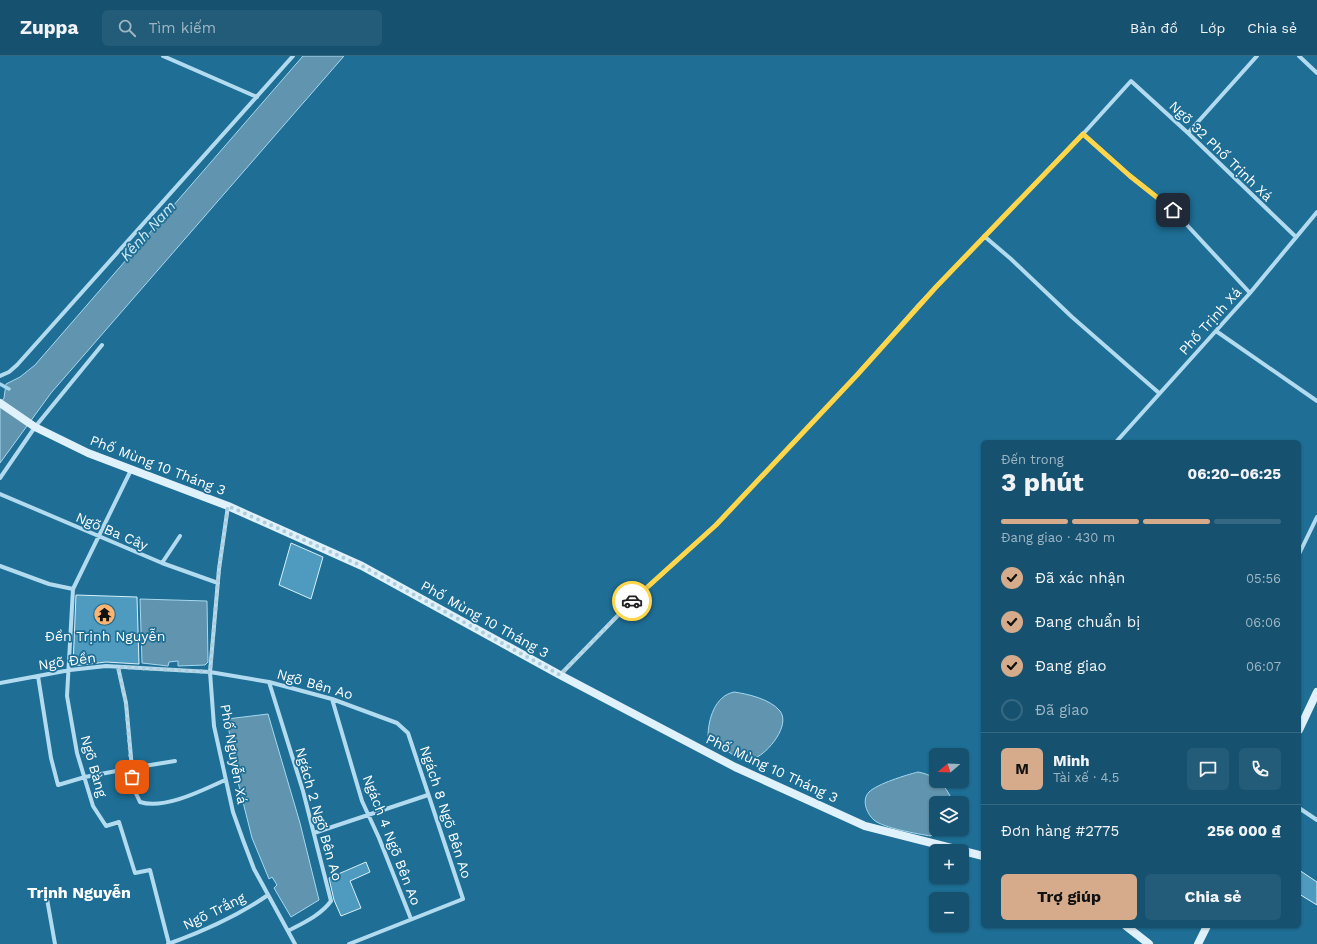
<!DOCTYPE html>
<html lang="vi">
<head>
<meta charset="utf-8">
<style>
	body { margin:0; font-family:"Work Sans",sans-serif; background:#235c78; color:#f1f3f6; height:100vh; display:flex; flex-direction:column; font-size:15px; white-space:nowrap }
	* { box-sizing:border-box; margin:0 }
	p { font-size:13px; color:#9eb6c3 }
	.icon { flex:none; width:22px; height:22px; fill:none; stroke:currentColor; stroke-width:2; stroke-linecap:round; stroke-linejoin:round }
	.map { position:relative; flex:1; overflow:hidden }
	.drawer { position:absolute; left:981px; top:384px; width:320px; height:488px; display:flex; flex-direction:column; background:#165270; border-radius:6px; box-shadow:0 1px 3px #0004 }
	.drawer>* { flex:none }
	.needle { width:26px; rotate:251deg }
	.fabs { position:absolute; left:929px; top:692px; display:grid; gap:8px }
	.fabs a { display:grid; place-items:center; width:40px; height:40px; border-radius:6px; background:#165270; box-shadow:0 1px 3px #0004; font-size:20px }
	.pin { position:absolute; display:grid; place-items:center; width:34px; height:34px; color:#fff; margin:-17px; border-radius:8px; box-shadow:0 2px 6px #0006 }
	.courier { position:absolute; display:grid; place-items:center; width:40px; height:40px; margin:-20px; border:3px solid #ffd54a; border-radius:50%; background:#fff; color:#222; box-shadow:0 1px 5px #0007 }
	.overview em { font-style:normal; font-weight:700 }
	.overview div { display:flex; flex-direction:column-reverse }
	.overview { display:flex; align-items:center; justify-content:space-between; height:68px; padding:0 20px }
	h1 { font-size:26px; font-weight:700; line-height:30px }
	.bar { display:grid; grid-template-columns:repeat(4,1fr); gap:6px 4px; align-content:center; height:48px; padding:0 20px }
	.bar i { height:5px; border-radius:3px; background:#356983 }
	.bar .current { background:#d6ab8b }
	.bar p { grid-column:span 4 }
	.line { display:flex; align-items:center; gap:10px; padding:0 20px; border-top:1px solid #356983 }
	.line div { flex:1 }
	.round { display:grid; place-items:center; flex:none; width:42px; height:42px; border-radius:6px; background:#235c78 }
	ol { padding:0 20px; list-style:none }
	li { display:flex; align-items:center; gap:12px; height:44px }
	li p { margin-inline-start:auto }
	li .icon { padding:4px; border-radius:50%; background:#d6ab8b; color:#111; stroke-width:4 }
	li:last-child { color:#9eb6c3 }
	li i { width:22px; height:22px; border:2px solid #356983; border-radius:50% }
	.action { display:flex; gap:8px; margin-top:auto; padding:8px 20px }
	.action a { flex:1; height:46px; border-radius:6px; background:#d6ab8b; color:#111; font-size:16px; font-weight:700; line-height:46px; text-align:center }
	.action a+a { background:#235c78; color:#f1f3f6 }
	header { display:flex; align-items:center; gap:24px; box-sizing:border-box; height:56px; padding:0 20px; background:#165270; border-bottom:1px solid #356983 }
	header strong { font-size:19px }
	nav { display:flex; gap:22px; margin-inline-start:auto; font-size:14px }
	.search { width:280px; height:36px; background:#235c78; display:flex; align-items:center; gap:10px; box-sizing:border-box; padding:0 14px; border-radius:6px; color:#9eb6c3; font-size:15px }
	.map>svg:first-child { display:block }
	.water { fill:#6194ae; stroke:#a5d9f0 }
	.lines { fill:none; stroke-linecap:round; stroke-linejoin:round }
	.stream { stroke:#a5d9f0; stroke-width:3.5 }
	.building { fill:#4f9bbf; stroke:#d8f0fa }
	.minor { stroke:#b2dbef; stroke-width:4 }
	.secondary { stroke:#dff1fb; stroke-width:8 }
	.done { stroke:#b0ccda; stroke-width:4; stroke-dasharray:0 7.2 }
	.route { stroke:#ffd54a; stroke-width:5 }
	.labels { text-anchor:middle; stroke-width:3.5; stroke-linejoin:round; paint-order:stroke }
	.street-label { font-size:14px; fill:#fff; stroke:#1e6e95 }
	.poi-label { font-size:14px; fill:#fff; stroke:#1e6e95 }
	.water-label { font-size:15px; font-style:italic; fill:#ceebf8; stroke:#1e6e95 }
	.quarter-label { font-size:16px; font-weight:bold; fill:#fff; stroke:#1e6e95 }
</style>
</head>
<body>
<header>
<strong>Zuppa</strong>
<div class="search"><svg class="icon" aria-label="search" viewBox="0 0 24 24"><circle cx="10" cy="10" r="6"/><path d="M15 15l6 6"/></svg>Tìm kiếm</div>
<nav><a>Bản đồ</a><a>Lớp</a><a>Chia sẻ</a></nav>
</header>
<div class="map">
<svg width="1317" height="888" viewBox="0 0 1317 888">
	<rect width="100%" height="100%" fill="#1e6e95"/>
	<path class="water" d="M 303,0 L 344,0 L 51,337 L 0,407 L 0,347 L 4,342 L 6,328 L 20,321 L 35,309 Z
		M 140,543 L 207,545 L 208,606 L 205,609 L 178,610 L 178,605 L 169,606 L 168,610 L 142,607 Z
		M 734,636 C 748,638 770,643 780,655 C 791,669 768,697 755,702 C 751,704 744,704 740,704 L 708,681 C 708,663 715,640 734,636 Z
		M 268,658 L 300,767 L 319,844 L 291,861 L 274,832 L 277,829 L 272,821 L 269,823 L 252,782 L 236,718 L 240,716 L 239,709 L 235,710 L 227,663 Z
		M 918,716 C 935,719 945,728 952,744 L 950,747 L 936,747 L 936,771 L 931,780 C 918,778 883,772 874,764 C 867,758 861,744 869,736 C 877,728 906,719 918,716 Z"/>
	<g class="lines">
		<path class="stream" d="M 0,328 L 9,333"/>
	</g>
	<path class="building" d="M 291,487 L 323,501 L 311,543 L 279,529 Z
		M 76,539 L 137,541 L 139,608 L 106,606 L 73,610 Z
		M 366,806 L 370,816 L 350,825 L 361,852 L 341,860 L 334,844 L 329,822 Z
		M 1299,814 L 1317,826 L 1317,849 L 1299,838 Z"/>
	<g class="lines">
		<path class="minor" d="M 163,0 L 257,41
			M 1299,0 L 1317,17
			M 1188,77 L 1257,0
			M 1083,78 L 1130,120 L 1173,154 L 1250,237
			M 984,180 L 1011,203 L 1072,261 L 1159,337
			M 1216,275 L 1317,345
			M 0,320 L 9,316 L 17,309 L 293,0
			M 1116,386 L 1250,237 L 1317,156
			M 0,422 L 35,371 L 102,289
			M 0,438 L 162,507 L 218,527
			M 228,450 L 219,513 L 210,616 L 214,670 L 233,756 L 243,784 L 254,813 L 295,888
			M 1299,498 L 1317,461
			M 162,507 L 180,480
			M 0,510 L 49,528 L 73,533 L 131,414
			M 73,533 L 67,640 L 77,697 L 93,750 L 106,770 L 119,766 L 135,817 L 150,814 L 169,888
			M 118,611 L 126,647 L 132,712 L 175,705
			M 560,619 L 629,548 L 716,469 L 857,319 L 917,251 L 1083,78 L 1131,25 L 1188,77 L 1296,181
			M 38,620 L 51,702 L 58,729 L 85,721 L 132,712 L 133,731 L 140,746 C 164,754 203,734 225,724
			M 269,626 L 303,735 L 331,845 C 321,859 303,867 288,875
			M 0,627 L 70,614 L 106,610 L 210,616 L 269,626 L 332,643 L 397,667 L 408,677 L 463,843 L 349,888
			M 332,643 L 362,745 L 379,782 L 411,863
			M 1299,752 L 1317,764
			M 314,777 L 428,739
			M 47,843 L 55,888
			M 168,888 C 204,875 236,861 268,839"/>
		<path class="secondary" d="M 0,347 L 35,371 L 88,397 L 228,450 L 362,510 L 560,619 L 735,711 L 865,770 L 983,800
			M 1299,674 L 1317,636
			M 1126,870 L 1149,888
			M 1198,888 L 1207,870"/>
	</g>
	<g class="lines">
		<path class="done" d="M 132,721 L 126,647 L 118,611 L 210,616 L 219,513 L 228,450 L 362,510 L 560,619 L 632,545"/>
		<path class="route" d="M 632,545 L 716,469 L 857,319 L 936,231 L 1083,78 L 1130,120 L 1173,154"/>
	</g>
	<defs>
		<symbol id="temple-disc" viewBox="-11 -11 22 22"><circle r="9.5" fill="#fdb471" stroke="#1e6e95"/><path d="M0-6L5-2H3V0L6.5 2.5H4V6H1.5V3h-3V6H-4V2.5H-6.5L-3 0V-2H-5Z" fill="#111"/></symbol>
	</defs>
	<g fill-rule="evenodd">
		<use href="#temple-disc" x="92" y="546" width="25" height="25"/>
	</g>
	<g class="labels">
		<g class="street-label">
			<text transform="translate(1221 95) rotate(44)" y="5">Ngõ 32 Phố Trịnh Xá</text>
			<text transform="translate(1210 265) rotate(-48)" y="5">Phố Trịnh Xá</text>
			<text transform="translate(158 409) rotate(21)" y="5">Phố Mùng 10 Tháng 3</text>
			<text transform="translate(112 475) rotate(23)" y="5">Ngõ Ba Cây</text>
			<text transform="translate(485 563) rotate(29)" y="5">Phố Mùng 10 Tháng 3</text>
			<text transform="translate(67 605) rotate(-8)" y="5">Ngõ Đền</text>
			<text transform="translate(315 628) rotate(16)" y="5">Ngõ Bên Ao</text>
			<text transform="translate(234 698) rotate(80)" y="5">Phố Nguyễn Xá</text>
			<text transform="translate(94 710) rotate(74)" y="5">Ngõ Bàng</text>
			<text transform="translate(772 712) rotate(25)" y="5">Phố Mùng 10 Tháng 3</text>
			<text transform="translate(446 756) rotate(72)" y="5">Ngách 8 Ngõ Bên Ao</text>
			<text transform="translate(319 758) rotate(74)" y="5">Ngách 2 Ngõ Bên Ao</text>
			<text transform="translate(392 784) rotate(69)" y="5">Ngách 4 Ngõ Bên Ao</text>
			<text transform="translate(214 855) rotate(-26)" y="5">Ngõ Trắng</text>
		</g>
		<g class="poi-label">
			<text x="105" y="585">Đền Trịnh Nguyễn</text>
		</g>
		<g class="water-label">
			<text transform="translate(148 175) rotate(-48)" y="5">Kênh Nam</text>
		</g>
		<g class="quarter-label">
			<text x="79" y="842">Trịnh Nguyễn</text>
		</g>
	</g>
</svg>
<div class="fabs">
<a><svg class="needle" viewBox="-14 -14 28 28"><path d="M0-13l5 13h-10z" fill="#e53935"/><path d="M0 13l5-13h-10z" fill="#9eb6c3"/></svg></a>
<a><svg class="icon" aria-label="layers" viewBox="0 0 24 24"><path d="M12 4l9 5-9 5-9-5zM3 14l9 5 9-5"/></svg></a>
<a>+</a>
<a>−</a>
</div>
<div class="pin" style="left:132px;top:721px;background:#ea580c"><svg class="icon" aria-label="bag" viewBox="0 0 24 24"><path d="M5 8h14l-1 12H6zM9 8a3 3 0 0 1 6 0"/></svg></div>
<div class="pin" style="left:1173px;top:154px;background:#1f2937"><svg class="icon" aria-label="home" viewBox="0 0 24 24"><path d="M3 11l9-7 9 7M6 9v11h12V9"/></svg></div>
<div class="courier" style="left:632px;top:545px"><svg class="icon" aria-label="car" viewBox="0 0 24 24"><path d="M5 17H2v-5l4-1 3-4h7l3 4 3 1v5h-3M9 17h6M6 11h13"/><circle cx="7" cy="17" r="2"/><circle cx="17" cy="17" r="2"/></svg></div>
<section class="drawer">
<div class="overview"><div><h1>3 phút</h1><p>Đến trong</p></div><em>06:20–06:25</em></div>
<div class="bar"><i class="current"></i><i class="current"></i><i class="current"></i><i></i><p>Đang giao · 430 m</p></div>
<ol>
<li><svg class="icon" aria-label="check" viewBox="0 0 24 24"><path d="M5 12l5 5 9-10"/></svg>Đã xác nhận<p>05:56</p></li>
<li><svg class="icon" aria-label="check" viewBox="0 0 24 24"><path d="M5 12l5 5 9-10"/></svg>Đang chuẩn bị<p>06:06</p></li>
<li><svg class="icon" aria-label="check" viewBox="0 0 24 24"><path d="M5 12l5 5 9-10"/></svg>Đang giao<p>06:07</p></li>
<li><i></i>Đã giao</li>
</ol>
<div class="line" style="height:72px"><b class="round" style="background:#d6ab8b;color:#111">M</b><div><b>Minh</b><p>Tài xế · 4.5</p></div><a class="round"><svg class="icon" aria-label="chat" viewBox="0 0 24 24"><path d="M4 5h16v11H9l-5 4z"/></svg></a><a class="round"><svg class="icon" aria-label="phone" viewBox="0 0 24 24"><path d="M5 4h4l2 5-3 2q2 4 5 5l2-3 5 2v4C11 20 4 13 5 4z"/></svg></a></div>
<div class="line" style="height:52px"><div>Đơn hàng #2775</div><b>256 000 ₫</b></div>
<div class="action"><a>Trợ giúp</a><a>Chia sẻ</a></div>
</section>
</div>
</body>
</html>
